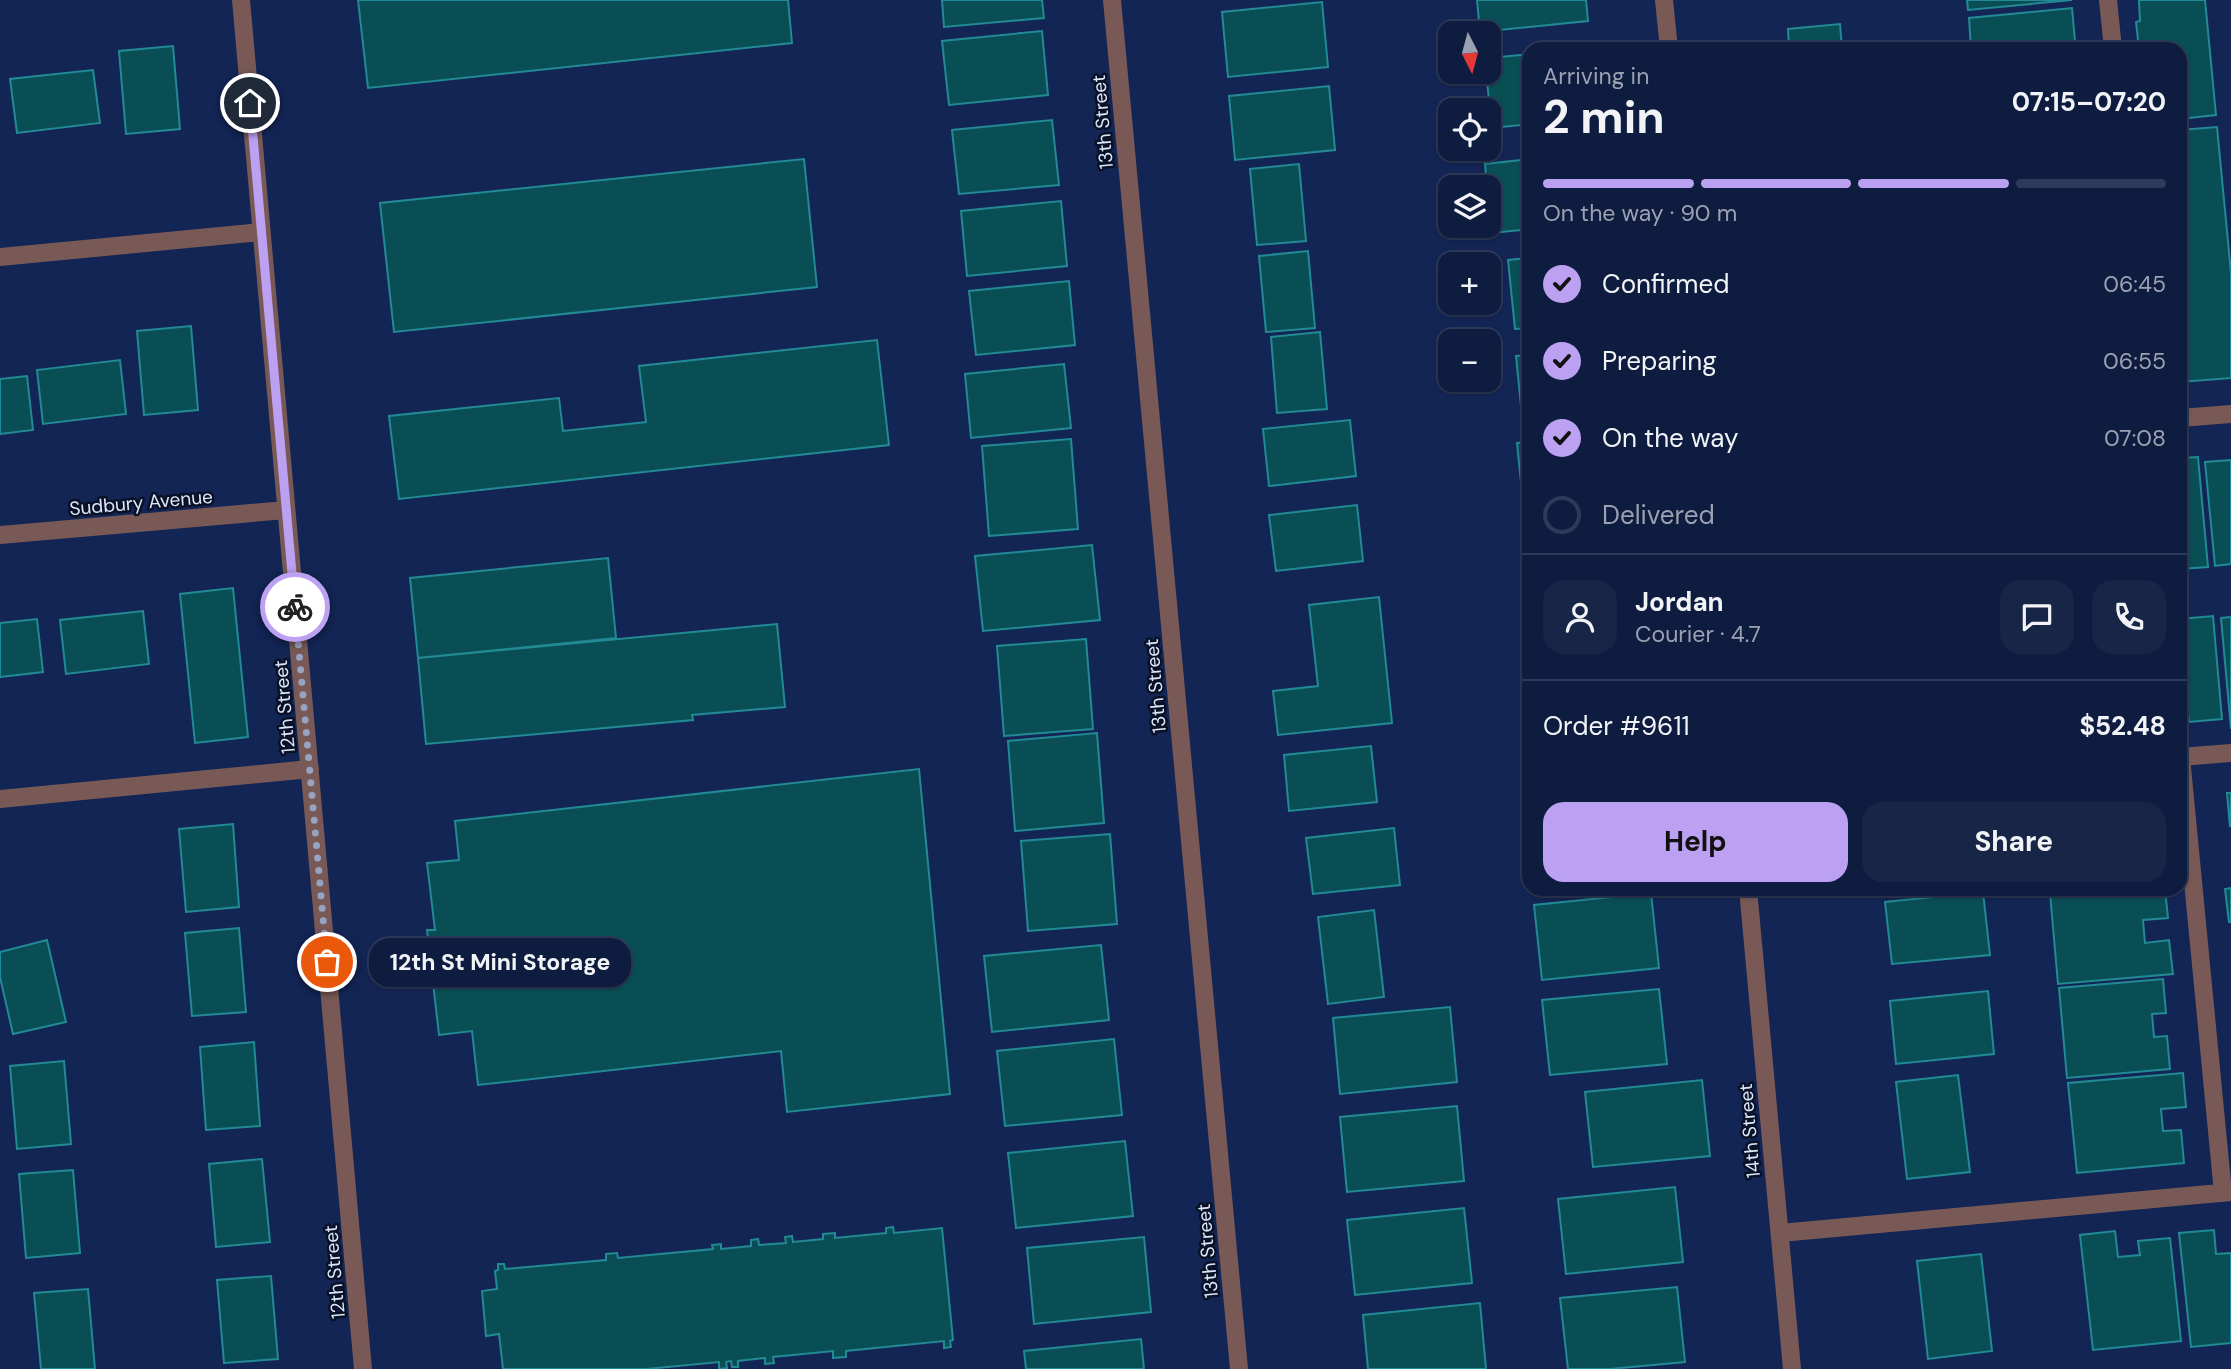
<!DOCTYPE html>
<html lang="en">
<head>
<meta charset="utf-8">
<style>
	body { margin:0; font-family:"DM Sans",sans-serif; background:#172547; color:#f1f3f6; height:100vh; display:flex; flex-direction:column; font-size:26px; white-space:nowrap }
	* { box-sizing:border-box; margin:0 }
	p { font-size:23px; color:#9ba1b1 }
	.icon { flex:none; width:38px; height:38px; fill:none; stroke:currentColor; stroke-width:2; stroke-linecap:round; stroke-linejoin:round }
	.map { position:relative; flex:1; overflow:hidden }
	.sheet { position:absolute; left:1522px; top:42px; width:665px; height:854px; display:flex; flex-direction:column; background:#0e1c40; border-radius:21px; box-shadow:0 2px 5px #0004,0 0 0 2px #2e3a59 }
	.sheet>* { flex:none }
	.needle { width:46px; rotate:174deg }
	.buttons { position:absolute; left:1438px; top:21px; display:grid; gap:14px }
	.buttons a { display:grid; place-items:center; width:63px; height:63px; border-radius:14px; background:#0e1c40; box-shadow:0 2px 5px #0004,0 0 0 2px #2e3a59; font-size:35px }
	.pin { position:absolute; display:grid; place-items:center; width:60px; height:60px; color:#fff; margin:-30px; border:4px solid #fff; border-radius:50%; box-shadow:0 2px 7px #0007 }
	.courier { position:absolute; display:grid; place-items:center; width:70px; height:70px; margin:-35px; border:5px solid #bca0f2; border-radius:50%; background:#fff; color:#222; box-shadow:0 2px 9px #0007 }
	.bubble { position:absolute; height:49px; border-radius:21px; background:#0e1c40; box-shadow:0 2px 5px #0004,0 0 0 2px #2e3a59; font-size:23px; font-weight:700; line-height:49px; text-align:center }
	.head em { font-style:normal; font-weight:700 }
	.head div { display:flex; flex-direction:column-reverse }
	.head { display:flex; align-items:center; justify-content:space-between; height:119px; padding:0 21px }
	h1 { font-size:46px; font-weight:700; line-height:52px }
	.bar { display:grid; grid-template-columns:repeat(4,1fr); gap:10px 7px; align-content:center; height:84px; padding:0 21px }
	.bar i { height:9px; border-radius:5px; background:#2e3a59 }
	.bar .active { background:#bca0f2 }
	.bar p { grid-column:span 4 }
	.line { display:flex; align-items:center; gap:18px; padding:0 21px; border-top:2px solid #2e3a59 }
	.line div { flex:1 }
	.round { display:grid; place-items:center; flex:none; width:74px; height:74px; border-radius:21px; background:#172547 }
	ol { padding:0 21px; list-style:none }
	li { display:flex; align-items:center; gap:21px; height:77px }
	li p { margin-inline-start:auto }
	li .icon { padding:7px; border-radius:50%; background:#bca0f2; color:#111; stroke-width:4 }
	li:last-child { color:#9ba1b1 }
	li i { width:38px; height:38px; border:4px solid #2e3a59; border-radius:50% }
	.primary-button { display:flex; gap:14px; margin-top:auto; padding:14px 21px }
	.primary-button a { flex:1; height:80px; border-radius:21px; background:#bca0f2; color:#111; font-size:28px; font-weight:700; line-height:80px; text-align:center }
	.primary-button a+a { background:#172547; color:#f1f3f6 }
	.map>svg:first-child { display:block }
	.building { fill:#0a4e55; stroke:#228a94; stroke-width:2 }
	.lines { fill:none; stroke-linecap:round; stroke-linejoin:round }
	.minor { stroke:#785956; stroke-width:18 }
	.done { stroke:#97a3c0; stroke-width:7; stroke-dasharray:0 12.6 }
	.route { stroke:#bca0f2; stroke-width:9 }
	.labels { text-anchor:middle; stroke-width:5; stroke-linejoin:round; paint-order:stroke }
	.street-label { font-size:19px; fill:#dee7fa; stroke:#081126 }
</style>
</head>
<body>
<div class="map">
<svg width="2231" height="1369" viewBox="0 0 2231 1369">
	<rect width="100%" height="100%" fill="#132555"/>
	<path class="building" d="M 358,0 L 788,0 L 792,43 L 368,88 Z
		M 942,0 L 1042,0 L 1044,18 L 944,27 Z
		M 1477,0 L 1586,0 L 1588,21 L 1480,32 Z
		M 1967,0 L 2072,0 L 1968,10 Z
		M 2139,0 L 2205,0 L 2216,115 L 2180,119 L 2180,49 L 2139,49 L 2136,22 L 2140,21 Z
		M 1322,2 L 1328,67 L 1228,77 L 1222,12 Z
		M 2072,8 L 2075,41 L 2061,42 L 2062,49 L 1971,49 L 1969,18 Z
		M 1840,24 L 1842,49 L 1789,49 L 1788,29 Z
		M 1042,31 L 1048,95 L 949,105 L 942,41 Z
		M 173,46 L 180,129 L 126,134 L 119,51 Z
		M 1530,54 L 1530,124 L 1492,128 L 1486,72 L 1489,72 L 1489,58 Z
		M 93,70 L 100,123 L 17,133 L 10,79 Z
		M 1329,86 L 1335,150 L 1235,160 L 1229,96 Z
		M 1052,120 L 1059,185 L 959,194 L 952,130 Z
		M 2217,127 L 2231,273 L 2231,378 L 2180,382 L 2180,130 Z
		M 804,159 L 817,287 L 394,332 L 380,203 Z
		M 1530,159 L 1530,229 L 1492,233 L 1489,187 L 1487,187 L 1485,164 Z
		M 1299,164 L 1306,241 L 1257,245 L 1250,169 Z
		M 1061,201 L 1067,266 L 967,276 L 961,211 Z
		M 1308,251 L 1315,328 L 1266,332 L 1259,256 Z
		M 1530,258 L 1530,328 L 1515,329 L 1508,260 Z
		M 1069,281 L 1075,345 L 976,355 L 969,291 Z
		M 191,326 L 198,410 L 144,415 L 137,331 Z
		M 1320,332 L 1327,409 L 1277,413 L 1271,337 Z
		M 877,340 L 889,445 L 399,499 L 389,416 L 559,398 L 563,431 L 646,422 L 639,366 Z
		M 1530,355 L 1530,425 L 1523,426 L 1516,356 Z
		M 120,360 L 126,414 L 43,424 L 37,370 Z
		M 1064,364 L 1071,428 L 971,438 L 965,374 Z
		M 27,376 L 33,430 L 0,434 L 0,379 Z
		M 1350,420 L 1356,476 L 1269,486 L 1263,429 Z
		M 1071,439 L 1078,529 L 989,536 L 982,446 Z
		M 1530,441 L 1530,511 L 1524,512 L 1517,443 Z
		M 2198,457 L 2208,567 L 2180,569 L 2180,458 Z
		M 2231,460 L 2231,564 L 2215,566 L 2205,462 Z
		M 1357,505 L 1363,561 L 1276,571 L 1269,515 Z
		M 1524,542 L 1530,542 L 1530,602 Z
		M 1092,545 L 1100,620 L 983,631 L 975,556 Z
		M 608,558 L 616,638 L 418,658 L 410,578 Z
		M 233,588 L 248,737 L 195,743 L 180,594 Z
		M 1379,597 L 1392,723 L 1278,735 L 1273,691 L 1318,686 L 1309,605 Z
		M 143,611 L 149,664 L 66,674 L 60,620 Z
		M 2213,616 L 2222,719 L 2189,722 L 2187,708 L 2180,709 L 2180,619 Z
		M 2231,617 L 2231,729 L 2221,618 Z
		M 37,619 L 43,672 L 0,677 L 0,623 Z
		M 777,624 L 785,707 L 692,715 L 693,720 L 426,744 L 418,658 Z
		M 1086,639 L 1093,729 L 1004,736 L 997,646 Z
		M 1097,733 L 1104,823 L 1015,831 L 1008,741 Z
		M 1371,746 L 1377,802 L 1289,811 L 1284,755 Z
		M 919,769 L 950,1094 L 787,1112 L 781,1051 L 478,1085 L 472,1031 L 439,1035 L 427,930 L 435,930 L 427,863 L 459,860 L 455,821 Z
		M 2227,793 L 2231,793 L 2230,827 Z
		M 233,824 L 239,907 L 186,912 L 179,829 Z
		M 1394,828 L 1400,885 L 1313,894 L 1306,838 Z
		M 1110,834 L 1117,924 L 1028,931 L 1021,841 Z
		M 2231,888 L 2231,922 L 2229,922 L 2225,889 Z
		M 2102,889 L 2165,889 L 2168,918 L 2143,920 L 2145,943 L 2169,940 L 2173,974 L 2058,984 L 2050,893 Z
		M 1983,892 L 1990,955 L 1892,964 L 1885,902 Z
		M 1651,893 L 1659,968 L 1542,980 L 1534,905 Z
		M 1374,910 L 1384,997 L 1328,1004 L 1318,917 Z
		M 239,928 L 246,1012 L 192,1016 L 185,933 Z
		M 47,940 L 66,1022 L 13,1034 L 0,977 L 0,952 Z
		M 1101,945 L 1109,1020 L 992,1032 L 984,956 Z
		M 2163,979 L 2166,1013 L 2152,1014 L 2154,1037 L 2167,1036 L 2170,1069 L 2067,1078 L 2059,988 Z
		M 1659,989 L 1667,1064 L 1550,1075 L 1542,1000 Z
		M 1988,991 L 1994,1054 L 1896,1064 L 1890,1001 Z
		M 1450,1007 L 1457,1082 L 1340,1094 L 1333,1018 Z
		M 1114,1039 L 1122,1115 L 1005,1126 L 997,1051 Z
		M 254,1042 L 260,1126 L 206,1130 L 200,1047 Z
		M 64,1061 L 71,1144 L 17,1149 L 10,1066 Z
		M 2183,1073 L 2186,1107 L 2161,1109 L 2163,1131 L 2181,1130 L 2184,1163 L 2077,1173 L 2068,1083 Z
		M 1958,1075 L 1970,1172 L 1907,1179 L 1896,1082 Z
		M 1702,1080 L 1710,1156 L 1593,1167 L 1585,1092 Z
		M 1457,1106 L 1464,1181 L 1347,1192 L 1340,1117 Z
		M 1125,1141 L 1133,1216 L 1016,1228 L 1008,1153 Z
		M 262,1159 L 270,1242 L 216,1247 L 209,1164 Z
		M 73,1170 L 80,1253 L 26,1258 L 19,1174 Z
		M 1675,1187 L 1683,1262 L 1566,1274 L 1558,1199 Z
		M 1464,1208 L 1472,1283 L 1355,1295 L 1347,1220 Z
		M 893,1227 L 894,1233 L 942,1228 L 953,1340 L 950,1341 L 951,1347 L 944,1348 L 944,1341 L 846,1351 L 846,1357 L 833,1358 L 833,1351 L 773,1357 L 774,1363 L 765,1364 L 765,1358 L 738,1361 L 738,1367 L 732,1367 L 731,1361 L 726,1362 L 727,1368 L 719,1369 L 719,1362 L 647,1369 L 503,1369 L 499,1334 L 486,1336 L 482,1291 L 497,1289 L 495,1271 L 498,1270 L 498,1264 L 504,1264 L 505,1269 L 606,1260 L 606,1254 L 617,1253 L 618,1258 L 713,1249 L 712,1245 L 721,1244 L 721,1249 L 751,1246 L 751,1240 L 758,1239 L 759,1245 L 786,1243 L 785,1237 L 792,1236 L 793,1242 L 823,1239 L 823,1234 L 835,1233 L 835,1238 L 886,1233 L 886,1228 Z
		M 2214,1230 L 2216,1254 L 2231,1253 L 2231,1343 L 2191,1347 L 2179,1233 Z
		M 2115,1231 L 2118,1257 L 2140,1255 L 2138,1241 L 2170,1238 L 2181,1341 L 2093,1350 L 2080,1235 Z
		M 1144,1237 L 1151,1312 L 1034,1324 L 1027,1248 Z
		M 1981,1254 L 1992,1351 L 1928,1359 L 1917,1261 Z
		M 271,1276 L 278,1359 L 224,1363 L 217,1280 Z
		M 1677,1287 L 1685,1362 L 1610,1369 L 1568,1369 L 1560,1298 Z
		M 88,1289 L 95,1369 L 41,1369 L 34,1293 Z
		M 1480,1303 L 1486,1369 L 1368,1369 L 1363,1315 Z
		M 1141,1339 L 1144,1369 L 1026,1369 L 1024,1351 Z"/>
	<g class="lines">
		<path class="minor" d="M 241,0 L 363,1369
			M 1112,0 L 1239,1369
			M 1664,0 L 1669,49
			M 2108,0 L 2113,49
			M 0,257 L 261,232
			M 2180,418 L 2231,414
			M 0,535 L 286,510
			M 2180,757 L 2231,753
			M 2181,757 L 2223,1193
			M 0,799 L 310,769
			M 1748,889 L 1792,1369
			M 1780,1233 L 2231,1192"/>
	</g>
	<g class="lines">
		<path class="done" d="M 295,607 L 327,962"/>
		<path class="route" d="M 250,103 L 295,607"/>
	</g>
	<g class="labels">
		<g class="street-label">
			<text transform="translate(1102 122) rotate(-95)" y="7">13th Street</text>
			<text transform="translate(141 502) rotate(-5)" y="7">Sudbury Avenue</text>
			<text transform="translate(1155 686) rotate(-95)" y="7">13th Street</text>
			<text transform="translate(284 707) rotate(-95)" y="7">12th Street</text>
			<text transform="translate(1749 1131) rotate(-95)" y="7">14th Street</text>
			<text transform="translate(1207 1251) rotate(-95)" y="7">13th Street</text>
			<text transform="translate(334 1272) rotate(-95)" y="7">12th Street</text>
		</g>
	</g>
</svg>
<div class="buttons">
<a><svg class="needle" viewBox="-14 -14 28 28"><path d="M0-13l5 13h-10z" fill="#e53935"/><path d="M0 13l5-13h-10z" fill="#9ba1b1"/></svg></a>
<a><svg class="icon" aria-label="locate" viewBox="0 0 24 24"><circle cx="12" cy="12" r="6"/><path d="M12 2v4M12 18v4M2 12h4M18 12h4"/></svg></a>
<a><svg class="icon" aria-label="layers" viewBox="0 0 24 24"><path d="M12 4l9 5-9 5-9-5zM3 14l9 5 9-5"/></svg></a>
<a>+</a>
<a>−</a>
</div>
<div class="pin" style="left:327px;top:962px;background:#ea580c"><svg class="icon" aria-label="bag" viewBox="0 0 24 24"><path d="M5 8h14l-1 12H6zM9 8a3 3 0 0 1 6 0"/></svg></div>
<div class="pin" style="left:250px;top:103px;background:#1f2937"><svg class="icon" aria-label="home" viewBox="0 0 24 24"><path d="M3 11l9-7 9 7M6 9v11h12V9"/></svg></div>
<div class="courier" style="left:295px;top:607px"><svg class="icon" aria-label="bike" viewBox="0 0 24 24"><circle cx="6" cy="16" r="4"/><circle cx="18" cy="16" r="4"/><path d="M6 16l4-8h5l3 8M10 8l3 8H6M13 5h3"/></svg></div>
<div class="bubble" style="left:369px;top:938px;width:262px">12th St Mini Storage</div>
<section class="sheet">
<div class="head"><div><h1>2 min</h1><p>Arriving in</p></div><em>07:15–07:20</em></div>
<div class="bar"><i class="active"></i><i class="active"></i><i class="active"></i><i></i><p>On the way · 90 m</p></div>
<ol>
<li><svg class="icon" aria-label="check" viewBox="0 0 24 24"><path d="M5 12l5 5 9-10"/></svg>Confirmed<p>06:45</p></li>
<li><svg class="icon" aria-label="check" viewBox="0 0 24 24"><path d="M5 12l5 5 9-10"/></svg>Preparing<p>06:55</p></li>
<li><svg class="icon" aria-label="check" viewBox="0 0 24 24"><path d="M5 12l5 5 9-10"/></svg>On the way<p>07:08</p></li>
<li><i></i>Delivered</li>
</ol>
<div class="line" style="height:126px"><a class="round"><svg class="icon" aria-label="person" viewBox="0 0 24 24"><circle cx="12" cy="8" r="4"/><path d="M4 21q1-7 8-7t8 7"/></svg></a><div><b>Jordan</b><p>Courier · 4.7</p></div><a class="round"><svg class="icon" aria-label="chat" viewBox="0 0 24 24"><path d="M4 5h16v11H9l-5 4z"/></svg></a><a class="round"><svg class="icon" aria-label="phone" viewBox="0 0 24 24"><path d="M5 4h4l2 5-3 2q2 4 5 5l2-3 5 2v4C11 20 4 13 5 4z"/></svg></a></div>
<div class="line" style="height:91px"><div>Order #9611</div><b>$52.48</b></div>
<div class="primary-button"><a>Help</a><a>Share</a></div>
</section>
</div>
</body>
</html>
